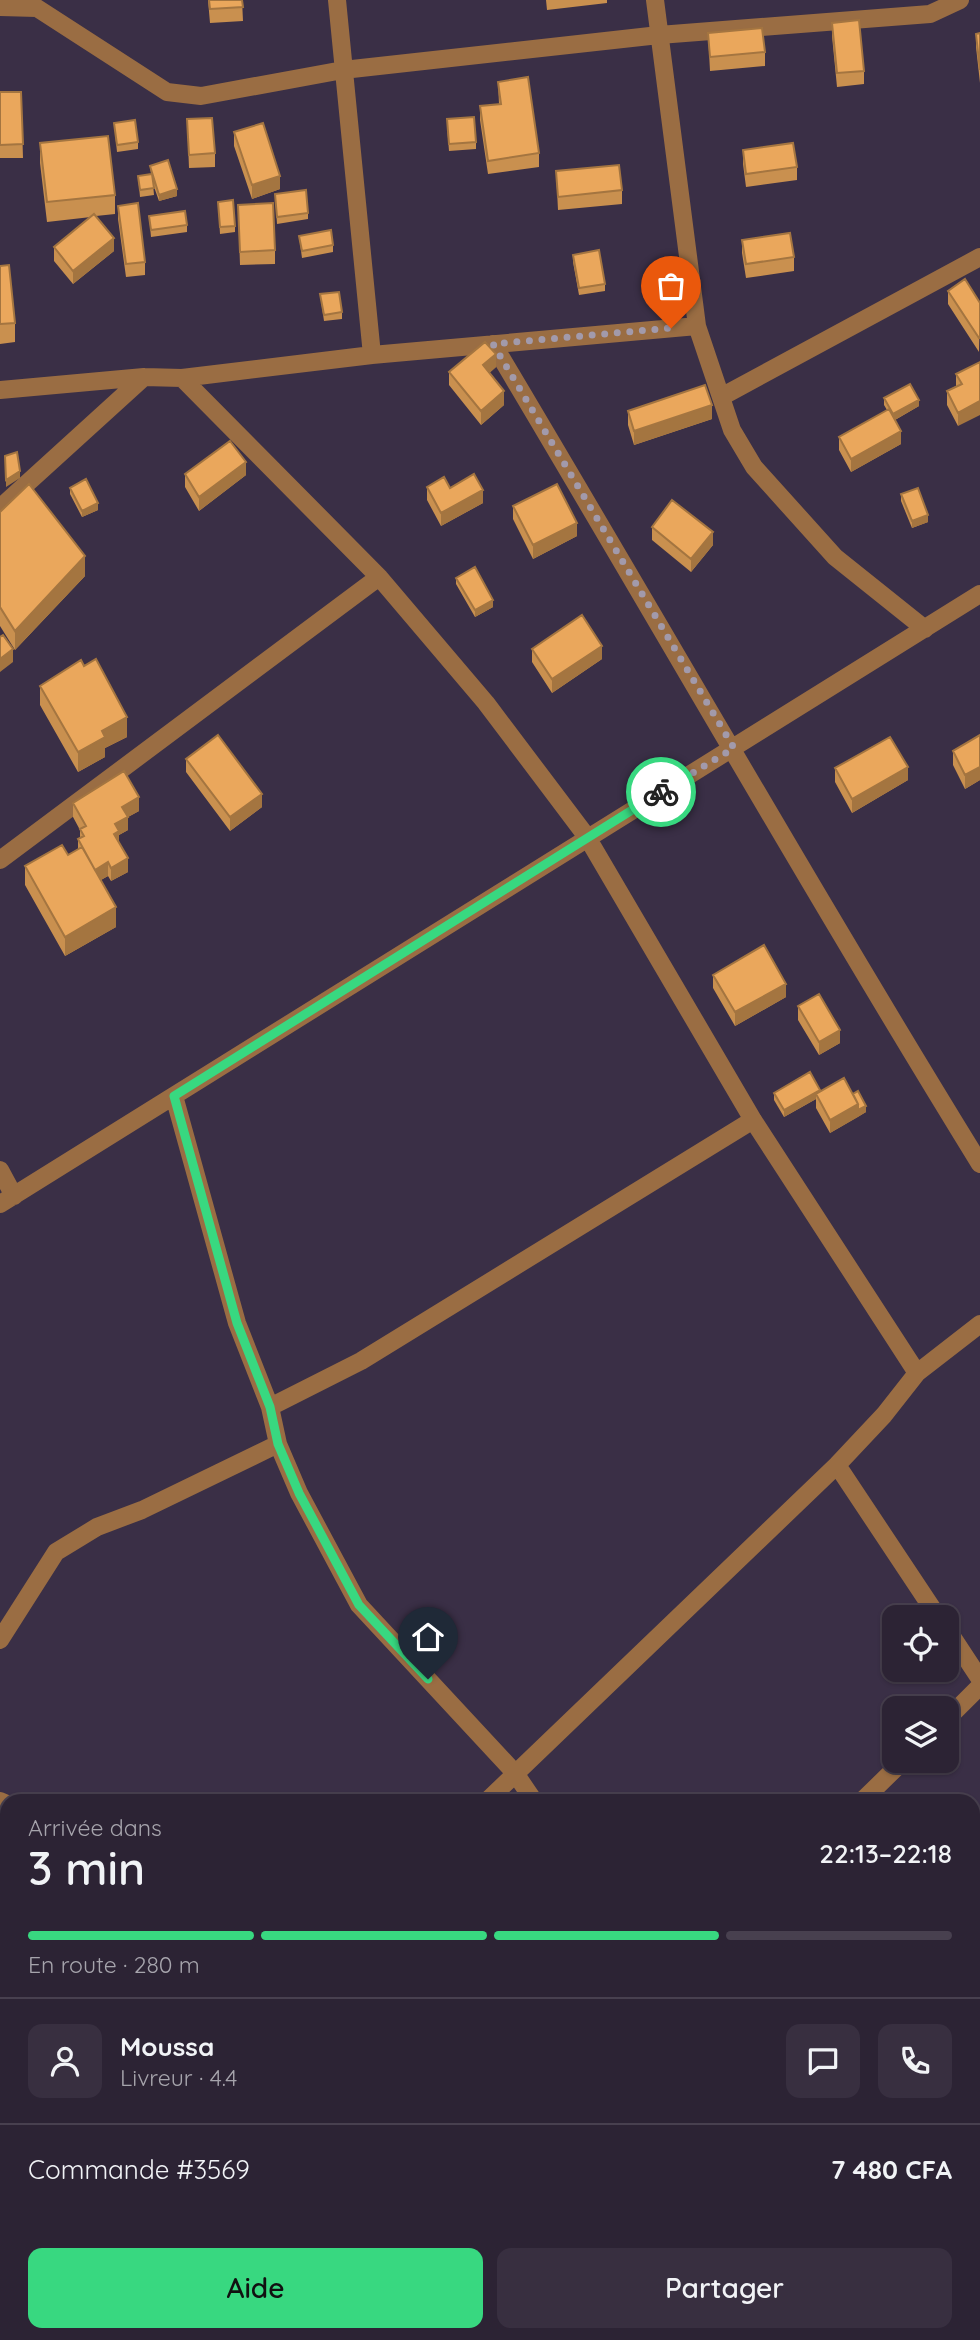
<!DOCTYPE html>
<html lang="fr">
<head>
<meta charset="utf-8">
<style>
	body { margin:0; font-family:Quicksand,sans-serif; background:#382f40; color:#f1f3f6; height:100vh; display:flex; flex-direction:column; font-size:26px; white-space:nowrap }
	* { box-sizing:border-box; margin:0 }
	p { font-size:23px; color:#a6a4ac }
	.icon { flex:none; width:38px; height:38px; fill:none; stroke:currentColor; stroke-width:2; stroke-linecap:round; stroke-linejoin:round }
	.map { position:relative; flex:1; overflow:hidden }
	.panel { position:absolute; left:0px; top:1794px; width:980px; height:548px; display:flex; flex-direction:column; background:#2c2334; border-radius:21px 21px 0 0; box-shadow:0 2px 5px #0004,0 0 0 2px #48404f }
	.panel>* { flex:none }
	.buttons { position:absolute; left:882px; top:1605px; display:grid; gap:14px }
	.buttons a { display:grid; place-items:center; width:77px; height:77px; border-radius:14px; background:#2c2334; box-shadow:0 2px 5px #0004,0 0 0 2px #48404f; font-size:35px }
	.pin { position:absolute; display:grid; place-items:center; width:60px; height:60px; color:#fff; margin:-72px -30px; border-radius:50% 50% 50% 0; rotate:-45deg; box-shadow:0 0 7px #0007 }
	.pin .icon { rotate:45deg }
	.courier { position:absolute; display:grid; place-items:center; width:70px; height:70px; margin:-35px; border:5px solid #38d880; border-radius:50%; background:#fff; color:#222; box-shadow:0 2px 9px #0007 }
	.head em { font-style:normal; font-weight:600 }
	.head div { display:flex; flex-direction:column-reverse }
	.head { display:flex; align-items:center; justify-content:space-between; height:119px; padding:0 28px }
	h1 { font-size:46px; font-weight:600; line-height:52px }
	.bar { display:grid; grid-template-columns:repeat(4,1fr); gap:10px 7px; align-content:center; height:84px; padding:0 28px }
	.bar i { height:9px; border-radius:5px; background:#48404f }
	.bar .active { background:#38d880 }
	.bar p { grid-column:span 4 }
	.line { display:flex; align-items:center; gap:18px; padding:0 28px; border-top:2px solid #48404f }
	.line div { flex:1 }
	.round { display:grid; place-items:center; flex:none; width:74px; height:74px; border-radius:14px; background:#382f40 }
	.cta { display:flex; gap:14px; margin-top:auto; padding:14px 28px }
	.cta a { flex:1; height:80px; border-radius:14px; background:#38d880; color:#111; font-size:28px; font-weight:600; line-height:80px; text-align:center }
	.cta a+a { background:#382f40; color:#f1f3f6 }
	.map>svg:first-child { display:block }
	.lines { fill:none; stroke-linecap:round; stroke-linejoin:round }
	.minor { stroke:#9a6d43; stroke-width:18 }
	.wall { fill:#c9904f }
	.shaded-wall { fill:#a47540 }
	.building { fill:#eaa75c; stroke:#a47540; stroke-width:2 }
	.done { stroke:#a29aab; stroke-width:7; stroke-dasharray:0 12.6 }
	.route { stroke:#38d880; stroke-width:9 }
</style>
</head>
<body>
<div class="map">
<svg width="980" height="2340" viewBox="0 0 980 2340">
	<rect width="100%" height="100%" fill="#3a2f46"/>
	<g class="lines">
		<path class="minor" d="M 337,0 L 372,355
			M 655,0 L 697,326 L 732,430 L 754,467 L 835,557 L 925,629
			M 0,7 L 37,8 L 167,92 L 201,96 L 343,70 L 659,35 L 930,14 L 960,0
			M 493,344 C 656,617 813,893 980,1164
			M 182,378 L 379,577 L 486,703 L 587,837 L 753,1120 L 917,1373
			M 0,390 L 144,377 L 182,378 L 372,355 L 697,326
			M 721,397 L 980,257
			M 0,508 L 144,377
			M 0,860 L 379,577
			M 174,1096 L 237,1323 L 270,1407 L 278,1444 L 299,1493 L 359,1605 L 515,1773 L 534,1801
			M 0,1170 L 14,1196
			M 0,1204 L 980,594
			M 270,1407 L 361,1361 L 753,1120
			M 837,1465 L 938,1617
			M 947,1629 L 980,1679
			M 0,1640 L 56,1552 L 97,1527 L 142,1510 L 278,1444
			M 947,1719 L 980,1686
			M 0,1801 L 7,1804
			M 487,1801 L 837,1465 L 884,1415 L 917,1373 L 980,1324
			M 862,1801 L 904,1760
			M 973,2101 L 980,2085
			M 973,2134 L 980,2136
			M 513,2334 L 518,2340
			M 579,2340 L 583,2334
			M 669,2340 L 669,2334
			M 839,2340 L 842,2334"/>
	</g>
	<path class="wall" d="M 208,0 L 242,0 L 243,21 L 210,23 Z
		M 546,0 L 607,0 L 607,3 L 547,10 Z
		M 832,23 L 864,71 L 864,84 L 837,87 L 832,36 Z
		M 708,33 L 765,52 L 765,66 L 710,71 Z
		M 980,33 L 980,83 L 976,47 L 976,34 Z
		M 498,82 L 539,153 L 539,167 L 488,174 L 480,120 L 480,106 L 499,104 Z
		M 0,92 L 21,92 L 23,158 L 0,158 Z
		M 187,119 L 215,153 L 215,167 L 189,168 Z
		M 114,123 L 138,142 L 138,149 L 117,152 Z
		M 447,126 L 476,142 L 476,149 L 449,151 Z
		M 234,132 L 280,189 L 252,199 L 234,146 Z
		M 40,143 L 115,195 L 115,214 L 96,216 L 114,251 L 73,284 L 54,261 L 54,247 L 91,217 L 47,222 L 40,163 Z
		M 743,150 L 797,167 L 797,180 L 746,187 L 743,164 Z
		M 150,166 L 177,196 L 159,201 L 153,184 L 154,195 L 140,197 L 138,176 L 151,174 Z
		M 556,171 L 622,190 L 622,204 L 558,210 Z
		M 275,194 L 308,213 L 308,219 L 277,224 Z
		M 218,202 L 235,226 L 235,232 L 220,234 Z
		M 238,205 L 275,250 L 275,264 L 240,265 Z
		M 118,206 L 145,262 L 145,275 L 126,277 L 118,219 Z
		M 149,216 L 187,225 L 187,232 L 151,237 Z
		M 299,236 L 333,245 L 333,252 L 302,258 Z
		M 742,240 L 794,257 L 794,271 L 746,278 L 742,253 Z
		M 573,255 L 605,284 L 605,291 L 579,295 L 573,262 Z
		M 0,266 L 15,323 L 15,342 L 0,344 Z
		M 948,291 L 980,303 L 979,352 L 948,304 Z
		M 320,294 L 342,312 L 342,319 L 324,321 Z
		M 980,362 L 958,426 L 947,405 L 947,391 L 956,386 L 956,374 Z
		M 496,367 L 489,373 L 504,405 L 481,425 L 449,385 L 449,372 Z
		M 884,398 L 919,406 L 895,420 L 901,444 L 851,472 L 839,450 L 839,437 L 887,410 L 884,405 Z
		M 628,411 L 712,419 L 634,445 L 628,425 Z
		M 185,474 L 246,475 L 199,511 L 185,487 Z
		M 427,487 L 450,488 L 483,503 L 441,526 L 427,500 Z
		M 70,488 L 98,510 L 82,517 L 70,494 Z
		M 901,494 L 928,522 L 912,528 L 901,501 Z
		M 513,506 L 577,536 L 533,559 L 513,519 Z
		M 0,512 L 85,576 L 15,650 L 0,626 Z
		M 652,527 L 713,545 L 691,572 L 652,540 Z
		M 456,578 L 493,607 L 475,617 L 456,584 Z
		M 532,649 L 602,659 L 552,693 L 532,662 Z
		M 40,686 L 127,737 L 105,748 L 105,757 L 78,772 L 40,705 Z
		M 980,735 L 980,780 L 965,789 L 953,765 L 953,751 Z
		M 186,759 L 262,807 L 230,831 L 186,772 Z
		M 835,768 L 908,780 L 852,813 L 835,782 Z
		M 73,803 L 139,811 L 128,817 L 128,830 L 119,835 L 119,842 L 128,872 L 111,881 L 108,876 L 101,880 L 116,927 L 65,956 L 25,885 L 25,866 L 68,855 L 78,850 L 78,839 L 80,838 L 80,830 L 73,817 Z
		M 713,975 L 786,997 L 735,1026 L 713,988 Z
		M 798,1006 L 840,1043 L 819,1055 L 798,1020 Z
		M 820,1092 L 853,1094 L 866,1112 L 830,1133 L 816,1108 L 816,1099 L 784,1117 L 774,1100 L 774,1093 Z"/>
	<path class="shaded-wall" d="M 280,176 L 280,189 L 252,199 L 252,185 Z
		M 177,189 L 177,196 L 159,201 L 159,195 Z
		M 114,238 L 114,251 L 73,284 L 73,271 Z
		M 496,354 L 496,367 L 483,379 L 483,365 Z
		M 504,391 L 504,405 L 481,425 L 481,411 Z
		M 919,400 L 919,406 L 893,421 L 893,414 Z
		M 980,401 L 980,415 L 958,426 L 958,413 Z
		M 712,405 L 712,419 L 634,445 L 634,431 Z
		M 901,431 L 901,444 L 851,472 L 851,459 Z
		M 246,462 L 246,475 L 199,511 L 199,497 Z
		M 20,471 L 20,478 L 6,487 L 6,480 Z
		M 483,490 L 483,503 L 441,526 L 441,513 Z
		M 98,503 L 98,510 L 82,517 L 82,511 Z
		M 928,515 L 928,522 L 912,528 L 912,521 Z
		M 577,523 L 577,536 L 533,559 L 533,545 Z
		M 713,532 L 713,545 L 691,572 L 691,559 Z
		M 85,556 L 85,576 L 15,650 L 15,631 Z
		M 493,600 L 493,607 L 475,617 L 475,610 Z
		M 602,646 L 602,659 L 552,693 L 552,679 Z
		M 13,649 L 13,662 L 0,672 L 0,659 Z
		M 127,717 L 127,737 L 105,748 L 105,757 L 78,772 L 78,752 L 102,731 Z
		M 908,767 L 908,780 L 852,813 L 852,799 Z
		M 980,767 L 980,780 L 965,789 L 965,775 Z
		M 262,794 L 262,807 L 230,831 L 230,817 Z
		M 139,797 L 139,811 L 128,817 L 128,830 L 119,835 L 119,845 L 114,847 L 115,824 L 122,807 Z
		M 128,858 L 128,872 L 111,881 L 111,868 Z
		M 108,862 L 108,876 L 95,883 L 95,870 Z
		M 116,907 L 116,927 L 65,956 L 65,937 Z
		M 786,984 L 786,997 L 735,1026 L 735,1012 Z
		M 840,1030 L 840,1043 L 819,1055 L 819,1042 Z
		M 820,1090 L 820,1096 L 816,1094 L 816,1099 L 784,1117 L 784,1110 Z
		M 858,1104 L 858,1117 L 830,1133 L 830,1120 Z
		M 866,1106 L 866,1112 L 858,1117 L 858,1110 Z"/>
	<path class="building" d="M 209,0 L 242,0 L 243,7 L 210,9 Z
		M 859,20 L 864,71 L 837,73 L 832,23 Z
		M 762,28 L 765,52 L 710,57 L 708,33 Z
		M 980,33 L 980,70 L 976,34 Z
		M 528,77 L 539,153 L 488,161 L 480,106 L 501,104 L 498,82 Z
		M 0,92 L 21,92 L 23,144 L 0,145 Z
		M 474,117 L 476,142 L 449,144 L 447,119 Z
		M 212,118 L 215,153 L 189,155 L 187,119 Z
		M 135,120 L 138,142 L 117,145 L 114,123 Z
		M 263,123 L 280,176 L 252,185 L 234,132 Z
		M 108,136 L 115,195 L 47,202 L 40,143 Z
		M 793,143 L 797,167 L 746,174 L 743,150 Z
		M 168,160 L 177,189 L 159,195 L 150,166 Z
		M 619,165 L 622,190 L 558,197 L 556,171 Z
		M 152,174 L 154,188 L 140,190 L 138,176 Z
		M 306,190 L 308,213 L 277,217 L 275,194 Z
		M 233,200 L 235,226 L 220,227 L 218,202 Z
		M 138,203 L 145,262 L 126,264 L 118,206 Z
		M 273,203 L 275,250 L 240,252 L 238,205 Z
		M 185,211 L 187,225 L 151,230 L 149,216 Z
		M 94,214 L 114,238 L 73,271 L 54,247 Z
		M 331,230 L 333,245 L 302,251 L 299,236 Z
		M 790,233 L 794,257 L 746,264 L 742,240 Z
		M 599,250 L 605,284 L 579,288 L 573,255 Z
		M 9,265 L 15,323 L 0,324 L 0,266 Z
		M 965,279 L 980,303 L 980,338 L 979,338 L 948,291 Z
		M 339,292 L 342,312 L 324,315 L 320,294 Z
		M 485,342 L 496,354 L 483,365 L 504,391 L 481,411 L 449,372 Z
		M 980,362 L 980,401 L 958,413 L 947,391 L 962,384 L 956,374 Z
		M 910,384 L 919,400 L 893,414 L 884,398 Z
		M 705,385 L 712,405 L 634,431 L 628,411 Z
		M 889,409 L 901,431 L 851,459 L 839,437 Z
		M 230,441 L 246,462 L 199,497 L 185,474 Z
		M 17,452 L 20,471 L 6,480 L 5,456 Z
		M 474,474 L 483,490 L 441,513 L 427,487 L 444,477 L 450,488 Z
		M 86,479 L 98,503 L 82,511 L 70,488 Z
		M 29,484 L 85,556 L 15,631 L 0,607 L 0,512 Z
		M 557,484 L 577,523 L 533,545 L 513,506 Z
		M 918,488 L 928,515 L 912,521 L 901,494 Z
		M 672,500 L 713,532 L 691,559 L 652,527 Z
		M 475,567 L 493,600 L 475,610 L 456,578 Z
		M 582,615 L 602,646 L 552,679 L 532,649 Z
		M 3,635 L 13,649 L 0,659 L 0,637 Z
		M 96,659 L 127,717 L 102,731 L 105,737 L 78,752 L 40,686 L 81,660 L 84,666 Z
		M 218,735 L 262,794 L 230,817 L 186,759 Z
		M 980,735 L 980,767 L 965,775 L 953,751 Z
		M 890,737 L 908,767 L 852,799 L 835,768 Z
		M 124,771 L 139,797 L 122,807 L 128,817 L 115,824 L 119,831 L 114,834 L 128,858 L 111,868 L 108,862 L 95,870 L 78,839 L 84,836 L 80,829 L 86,826 L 73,803 Z
		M 62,845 L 68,855 L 82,847 L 116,907 L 65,937 L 25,866 Z
		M 764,945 L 786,984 L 735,1012 L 713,975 Z
		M 819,994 L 840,1030 L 819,1042 L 798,1006 Z
		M 810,1072 L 820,1090 L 784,1110 L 774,1093 Z
		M 844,1078 L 858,1104 L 830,1120 L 816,1094 Z
		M 858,1091 L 866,1106 L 858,1110 L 858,1104 L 853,1094 Z
		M 899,2334 L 903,2334 L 914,2340 L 896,2340 Z"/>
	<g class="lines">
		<path class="done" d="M 661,792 L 734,748 L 493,344 L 671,328"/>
		<path class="route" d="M 428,1679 L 359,1605 L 299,1493 L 278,1444 L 270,1407 L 237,1323 L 174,1096 L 661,792"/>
	</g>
</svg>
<div class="buttons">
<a><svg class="icon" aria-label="locate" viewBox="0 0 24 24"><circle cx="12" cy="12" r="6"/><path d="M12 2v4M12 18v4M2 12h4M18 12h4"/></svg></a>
<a><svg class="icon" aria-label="layers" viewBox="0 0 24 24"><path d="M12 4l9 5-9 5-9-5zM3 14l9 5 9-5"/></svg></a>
</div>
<div class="pin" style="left:671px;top:328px;background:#ea580c"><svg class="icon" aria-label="bag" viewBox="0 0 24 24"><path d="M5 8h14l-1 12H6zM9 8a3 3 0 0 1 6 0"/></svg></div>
<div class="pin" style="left:428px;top:1679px;background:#1f2937"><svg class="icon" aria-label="home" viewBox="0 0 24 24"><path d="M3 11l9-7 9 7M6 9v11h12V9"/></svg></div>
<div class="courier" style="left:661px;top:792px"><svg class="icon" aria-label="bike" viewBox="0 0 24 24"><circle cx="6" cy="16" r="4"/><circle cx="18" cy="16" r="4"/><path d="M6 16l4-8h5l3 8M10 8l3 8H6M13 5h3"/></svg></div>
<section class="panel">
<div class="head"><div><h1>3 min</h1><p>Arrivée dans</p></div><em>22:13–22:18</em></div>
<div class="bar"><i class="active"></i><i class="active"></i><i class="active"></i><i></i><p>En route · 280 m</p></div>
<div class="line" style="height:126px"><a class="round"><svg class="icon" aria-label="person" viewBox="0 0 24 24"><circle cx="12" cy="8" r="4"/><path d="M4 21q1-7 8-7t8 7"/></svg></a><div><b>Moussa</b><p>Livreur · 4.4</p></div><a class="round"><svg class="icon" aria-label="chat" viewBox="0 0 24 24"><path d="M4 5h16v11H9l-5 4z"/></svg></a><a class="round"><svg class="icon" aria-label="phone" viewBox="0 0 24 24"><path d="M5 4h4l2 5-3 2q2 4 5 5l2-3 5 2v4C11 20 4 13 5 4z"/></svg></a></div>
<div class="line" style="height:91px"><div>Commande #3569</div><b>7 480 CFA</b></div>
<div class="cta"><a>Aide</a><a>Partager</a></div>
</section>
</div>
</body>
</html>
